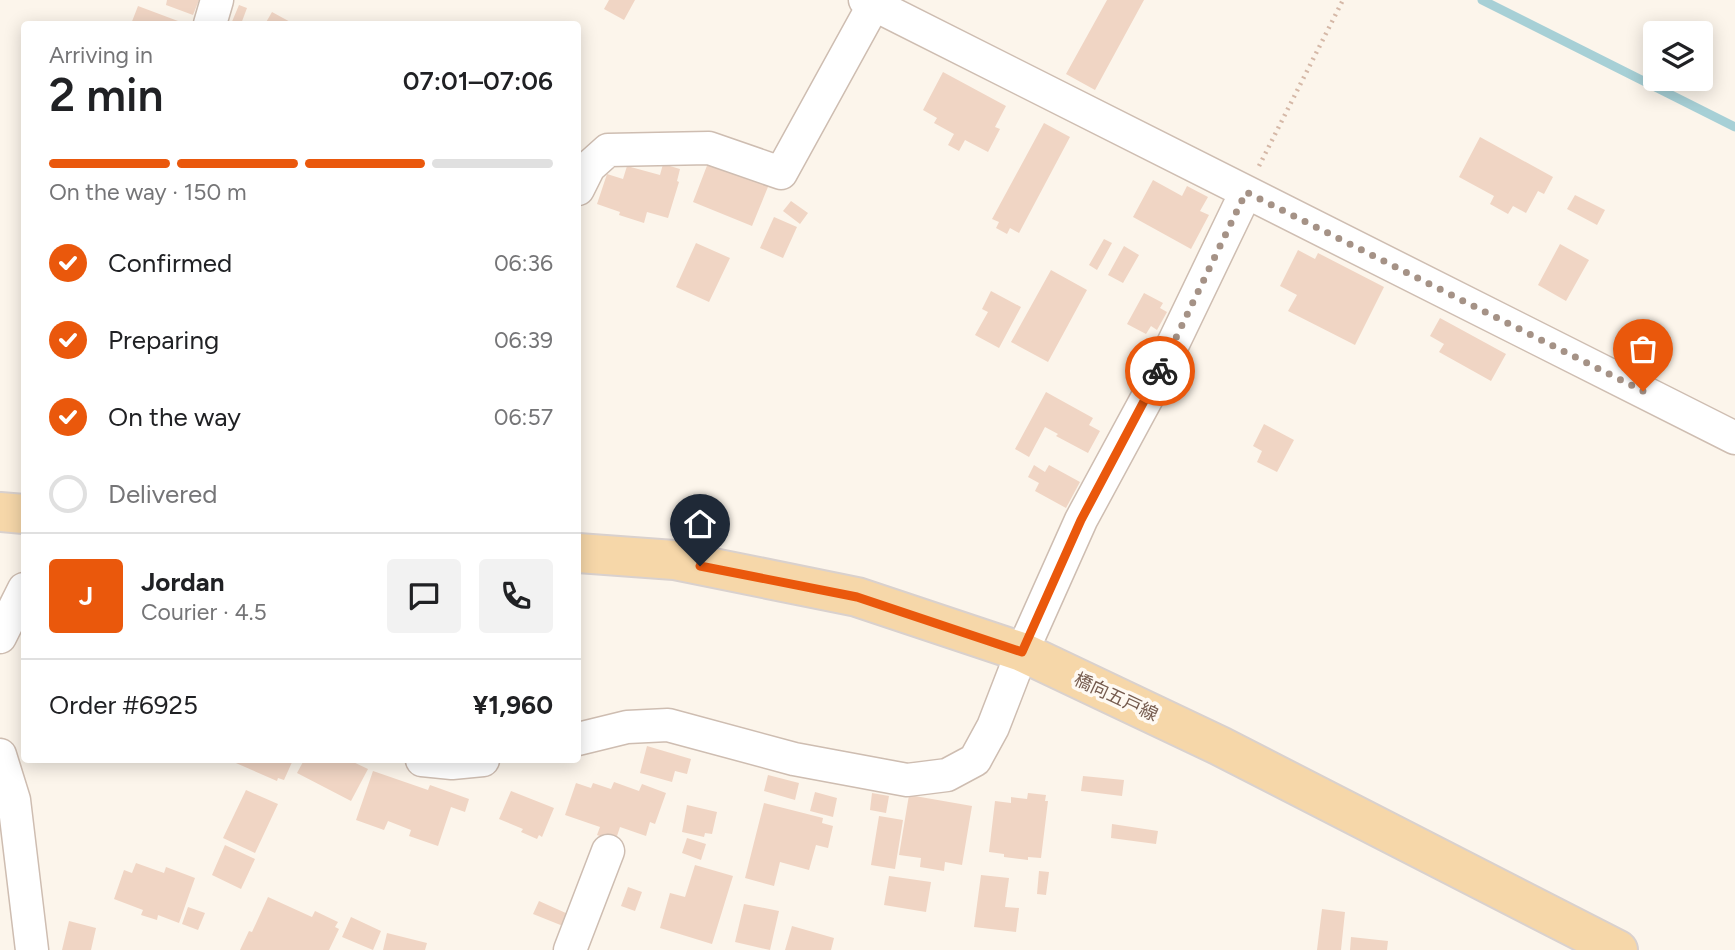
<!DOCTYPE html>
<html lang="en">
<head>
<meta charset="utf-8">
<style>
	body { margin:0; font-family:Figtree,"Noto Sans JP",sans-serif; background:#f2f2f2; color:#202124; height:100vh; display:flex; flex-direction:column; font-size:26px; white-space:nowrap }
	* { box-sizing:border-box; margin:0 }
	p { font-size:23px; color:#757577 }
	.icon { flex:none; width:38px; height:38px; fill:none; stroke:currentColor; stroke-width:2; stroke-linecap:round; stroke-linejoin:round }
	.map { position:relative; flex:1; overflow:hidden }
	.details { position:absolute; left:21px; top:21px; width:560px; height:742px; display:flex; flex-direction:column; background:#fff; border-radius:7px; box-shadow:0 4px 18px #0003 }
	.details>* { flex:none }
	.fabs { position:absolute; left:1643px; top:21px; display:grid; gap:14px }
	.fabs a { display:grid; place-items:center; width:70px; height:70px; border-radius:7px; background:#fff; box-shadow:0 4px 18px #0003; font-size:35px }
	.pin { position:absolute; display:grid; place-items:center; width:60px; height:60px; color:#fff; margin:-72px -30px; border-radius:50% 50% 50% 0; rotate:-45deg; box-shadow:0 0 7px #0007 }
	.pin .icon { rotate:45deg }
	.courier { position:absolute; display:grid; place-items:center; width:70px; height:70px; margin:-35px; border:5px solid #ea580c; border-radius:50%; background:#fff; color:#222; box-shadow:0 2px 9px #0007 }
	.overview em { font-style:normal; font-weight:600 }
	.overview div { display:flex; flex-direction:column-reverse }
	.overview { display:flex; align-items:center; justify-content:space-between; height:119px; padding:0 28px }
	h1 { font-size:46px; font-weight:600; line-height:52px }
	.bar { display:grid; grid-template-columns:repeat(4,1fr); gap:10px 7px; align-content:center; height:84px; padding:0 28px }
	.bar i { height:9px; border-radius:5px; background:#e0e0e0 }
	.bar .current { background:#ea580c }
	.bar p { grid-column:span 4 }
	.line { display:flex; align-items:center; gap:18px; padding:0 28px; border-top:2px solid #e0e0e0 }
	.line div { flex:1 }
	.round { display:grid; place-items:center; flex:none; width:74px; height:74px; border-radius:7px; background:#f2f2f2 }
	ol { padding:0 28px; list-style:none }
	li { display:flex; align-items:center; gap:21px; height:77px }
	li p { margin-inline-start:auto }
	li .icon { padding:7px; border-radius:50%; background:#ea580c; color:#fff; stroke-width:4 }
	li:last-child { color:#757577 }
	li i { width:38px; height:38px; border:4px solid #e0e0e0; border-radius:50% }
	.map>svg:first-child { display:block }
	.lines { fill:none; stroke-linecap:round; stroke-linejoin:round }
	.stream { stroke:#a7d0d6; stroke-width:9 }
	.building { fill:#f0d5c4 }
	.minor-casing { stroke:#cebdb1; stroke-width:35 }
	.major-casing { stroke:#d9d1ce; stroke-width:42 }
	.path { stroke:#d5b8a7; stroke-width:4.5; stroke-dasharray:2 5; stroke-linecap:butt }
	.minor { stroke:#fff; stroke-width:32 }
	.major { stroke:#f6d7a9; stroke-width:38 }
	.done { stroke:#a59286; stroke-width:7; stroke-dasharray:0 12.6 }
	.route { stroke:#ea580c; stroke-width:9 }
	.labels { text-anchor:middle; stroke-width:7; stroke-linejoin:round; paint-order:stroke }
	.street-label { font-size:18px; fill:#765c4f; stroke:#fef9f2 }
</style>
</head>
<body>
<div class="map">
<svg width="1735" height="950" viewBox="0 0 1735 950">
	<rect width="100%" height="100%" fill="#fcf5eb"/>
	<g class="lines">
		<path class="stream" d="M 1482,0 L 1735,127"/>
	</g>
	<path class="building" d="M 167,0 L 199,0 L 193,15 L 166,5 Z
		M 609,0 L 635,0 L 624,20 L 604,9 Z
		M 1107,0 L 1144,0 L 1095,90 L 1066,74 Z
		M 239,5 L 247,8 L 241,24 L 231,24 Z
		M 138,6 L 186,24 L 131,24 Z
		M 272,12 L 294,24 L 265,24 Z
		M 943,72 L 1006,106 L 995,127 L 1000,129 L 988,152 L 965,140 L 959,151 L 948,145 L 954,134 L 934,123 L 937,118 L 923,110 Z
		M 1044,123 L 1070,137 L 1019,233 L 1010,228 L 1007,234 L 996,228 L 999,222 L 992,219 Z
		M 1480,137 L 1553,177 L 1544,194 L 1538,191 L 1526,213 L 1513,206 L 1508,214 L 1490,204 L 1494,196 L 1459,177 Z
		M 708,163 L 738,175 L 740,170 L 770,182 L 752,226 L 693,202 Z
		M 663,164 L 680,169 L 677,181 L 679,182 L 668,218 L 647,212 L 644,223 L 619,215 L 620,212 L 597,204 L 607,174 L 623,179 L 627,166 L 660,175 Z
		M 1153,180 L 1182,196 L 1187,186 L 1208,197 L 1200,211 L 1209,215 L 1191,249 L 1133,217 Z
		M 1575,195 L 1605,210 L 1597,225 L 1567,209 Z
		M 791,201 L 808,213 L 800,224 L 783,211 Z
		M 774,217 L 797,227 L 783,258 L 760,248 Z
		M 1104,239 L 1112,243 L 1097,270 L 1089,265 Z
		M 696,243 L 730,258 L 709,302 L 676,287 Z
		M 1560,244 L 1589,260 L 1566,301 L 1538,285 Z
		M 1124,246 L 1139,255 L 1123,283 L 1108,275 Z
		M 1298,250 L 1315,259 L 1318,253 L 1384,287 L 1355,345 L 1288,311 L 1297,295 L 1280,286 Z
		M 1051,270 L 1087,290 L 1048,362 L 1011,342 Z
		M 991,291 L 1021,307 L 999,348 L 975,335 L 988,312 L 982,309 Z
		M 1144,293 L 1163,303 L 1160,308 L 1167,312 L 1157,330 L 1151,326 L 1146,334 L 1127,324 Z
		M 1440,318 L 1506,354 L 1491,381 L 1439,352 L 1444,344 L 1430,336 Z
		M 1046,392 L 1093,418 L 1089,425 L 1100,431 L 1088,453 L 1056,436 L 1058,434 L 1045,427 L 1029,457 L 1015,449 Z
		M 1264,424 L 1294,440 L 1277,472 L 1257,462 L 1262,451 L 1253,446 Z
		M 1034,465 L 1045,472 L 1049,465 L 1080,482 L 1066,508 L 1035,491 L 1039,483 L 1028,477 Z
		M 647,746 L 691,759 L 687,774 L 675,771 L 672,782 L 640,773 Z
		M 229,760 L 293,760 L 284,780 L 278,778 L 277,781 Z
		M 304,760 L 349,760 L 368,769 L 351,801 L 297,773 Z
		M 373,771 L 428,790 L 430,785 L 469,799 L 465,812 L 451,807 L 438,846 L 409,836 L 411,830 L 388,821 L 384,830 L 356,820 Z
		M 768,775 L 799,783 L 795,800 L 764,791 Z
		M 1083,776 L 1124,780 L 1122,796 L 1081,791 Z
		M 614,782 L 639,791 L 642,784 L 666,793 L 655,824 L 650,822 L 646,836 L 620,827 L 615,842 L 597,835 L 600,827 L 565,815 L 576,783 L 591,788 L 593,783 L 611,789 Z
		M 246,790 L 278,804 L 255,853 L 223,838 Z
		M 511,791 L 554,808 L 542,837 L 539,835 L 537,839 L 521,832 L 523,829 L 499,819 Z
		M 815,792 L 837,798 L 833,817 L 810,811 Z
		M 872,793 L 889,796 L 886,813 L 870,810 Z
		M 1028,793 L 1046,795 L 1045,801 L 1048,801 L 1041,858 L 1028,857 L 1028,860 L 1004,857 L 1004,854 L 989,852 L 995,801 L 1011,803 L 1011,797 L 1027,799 Z
		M 909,795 L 972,806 L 962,865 L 945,862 L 944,871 L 920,867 L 921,858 L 899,855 Z
		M 764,803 L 823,818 L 822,823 L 833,826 L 828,848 L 816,845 L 809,870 L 780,862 L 774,886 L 745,878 Z
		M 687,805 L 717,812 L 712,834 L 705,833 L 704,837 L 682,832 Z
		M 879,816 L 903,820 L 895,869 L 871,865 Z
		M 1112,824 L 1158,831 L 1156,844 L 1111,838 Z
		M 687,838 L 706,844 L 701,860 L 682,853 Z
		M 225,845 L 255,859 L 241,889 L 212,875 Z
		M 136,863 L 164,873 L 166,867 L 195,878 L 179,923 L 158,915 L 157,920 L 141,915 L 143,910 L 114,899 L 124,870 L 132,873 Z
		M 695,865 L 733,876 L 712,944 L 660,928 L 670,893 L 685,897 Z
		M 1039,871 L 1049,872 L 1046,895 L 1037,894 Z
		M 981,875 L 1009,878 L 1005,907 L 1019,908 L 1016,932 L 974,927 Z
		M 889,876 L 931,882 L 926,912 L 884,905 Z
		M 628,887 L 642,892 L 635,911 L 621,906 Z
		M 268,897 L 312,917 L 315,911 L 338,922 L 335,927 L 339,929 L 329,950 L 240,950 L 249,931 L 252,932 Z
		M 539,901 L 568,914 L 563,926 L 533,914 Z
		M 744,904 L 779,911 L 770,950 L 735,942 Z
		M 188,907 L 205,913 L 198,930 L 182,924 Z
		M 1322,909 L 1345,912 L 1341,950 L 1317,950 Z
		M 351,917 L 381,931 L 373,950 L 342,937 Z
		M 69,921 L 96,928 L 91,950 L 62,950 Z
		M 792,926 L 834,938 L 831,950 L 785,950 Z
		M 387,933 L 427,943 L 425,950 L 383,950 Z
		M 1351,937 L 1388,941 L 1387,950 L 1350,950 Z"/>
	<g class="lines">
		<defs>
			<path id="minor" d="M 865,0 L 1735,438
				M 210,24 L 217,0
				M 578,189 L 589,167 L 608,150 L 709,148 L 781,173 L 874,4
				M 0,637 L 24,589
				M 578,739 L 627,727 L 668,725 L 794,759 L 907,780 L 947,775 L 975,760 L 993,727 L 1022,652 L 1081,520 L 1147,398 L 1246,192
				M 0,755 L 14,800 L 32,950
				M 422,760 L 452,763 L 483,760
				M 570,950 L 608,851"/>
			<path id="major" d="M 0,512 L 24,514
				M 578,553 L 674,560 L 857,597 L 1022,652 L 1220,746 L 1618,950"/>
		</defs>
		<use href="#minor" class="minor-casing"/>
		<use href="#major" class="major-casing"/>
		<path class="path" d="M 1259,166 L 1343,0"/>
		<use href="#minor" class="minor"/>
		<use href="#major" class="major"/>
	</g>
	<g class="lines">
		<path class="done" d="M 1160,371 L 1246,192 L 1643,391"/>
		<path class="route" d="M 700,566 L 857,597 L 1022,652 L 1081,520 L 1160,371"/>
	</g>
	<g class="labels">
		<g class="street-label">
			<text transform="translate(1116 697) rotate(25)" y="6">橋向五戸線</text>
		</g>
	</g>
</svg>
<div class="fabs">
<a><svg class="icon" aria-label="layers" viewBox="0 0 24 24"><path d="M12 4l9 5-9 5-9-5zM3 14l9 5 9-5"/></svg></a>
</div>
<div class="pin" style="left:1643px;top:391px;background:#ea580c"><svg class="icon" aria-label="bag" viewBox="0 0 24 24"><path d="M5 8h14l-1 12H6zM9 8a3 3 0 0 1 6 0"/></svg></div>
<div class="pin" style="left:700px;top:566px;background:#1f2937"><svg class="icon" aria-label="home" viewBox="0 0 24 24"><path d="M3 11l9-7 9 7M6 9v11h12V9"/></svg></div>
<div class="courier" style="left:1160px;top:371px"><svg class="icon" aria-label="bike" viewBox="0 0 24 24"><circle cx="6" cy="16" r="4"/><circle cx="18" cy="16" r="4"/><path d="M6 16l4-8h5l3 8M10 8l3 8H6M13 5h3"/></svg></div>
<section class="details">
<div class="overview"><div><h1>2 min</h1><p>Arriving in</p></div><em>07:01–07:06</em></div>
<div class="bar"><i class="current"></i><i class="current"></i><i class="current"></i><i></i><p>On the way · 150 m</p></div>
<ol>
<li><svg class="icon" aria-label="check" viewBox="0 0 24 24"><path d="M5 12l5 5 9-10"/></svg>Confirmed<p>06:36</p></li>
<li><svg class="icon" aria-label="check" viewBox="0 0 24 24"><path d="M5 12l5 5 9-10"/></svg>Preparing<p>06:39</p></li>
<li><svg class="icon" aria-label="check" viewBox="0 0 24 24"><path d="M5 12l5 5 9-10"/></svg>On the way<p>06:57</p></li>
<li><i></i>Delivered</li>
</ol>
<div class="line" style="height:126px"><b class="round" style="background:#ea580c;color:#fff">J</b><div><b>Jordan</b><p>Courier · 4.5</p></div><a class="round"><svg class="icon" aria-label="chat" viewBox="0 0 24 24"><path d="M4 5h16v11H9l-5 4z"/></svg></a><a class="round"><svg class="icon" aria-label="phone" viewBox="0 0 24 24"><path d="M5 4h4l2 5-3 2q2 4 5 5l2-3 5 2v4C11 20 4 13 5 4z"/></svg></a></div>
<div class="line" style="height:91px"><div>Order #6925</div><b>¥1,960</b></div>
</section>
</div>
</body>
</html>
